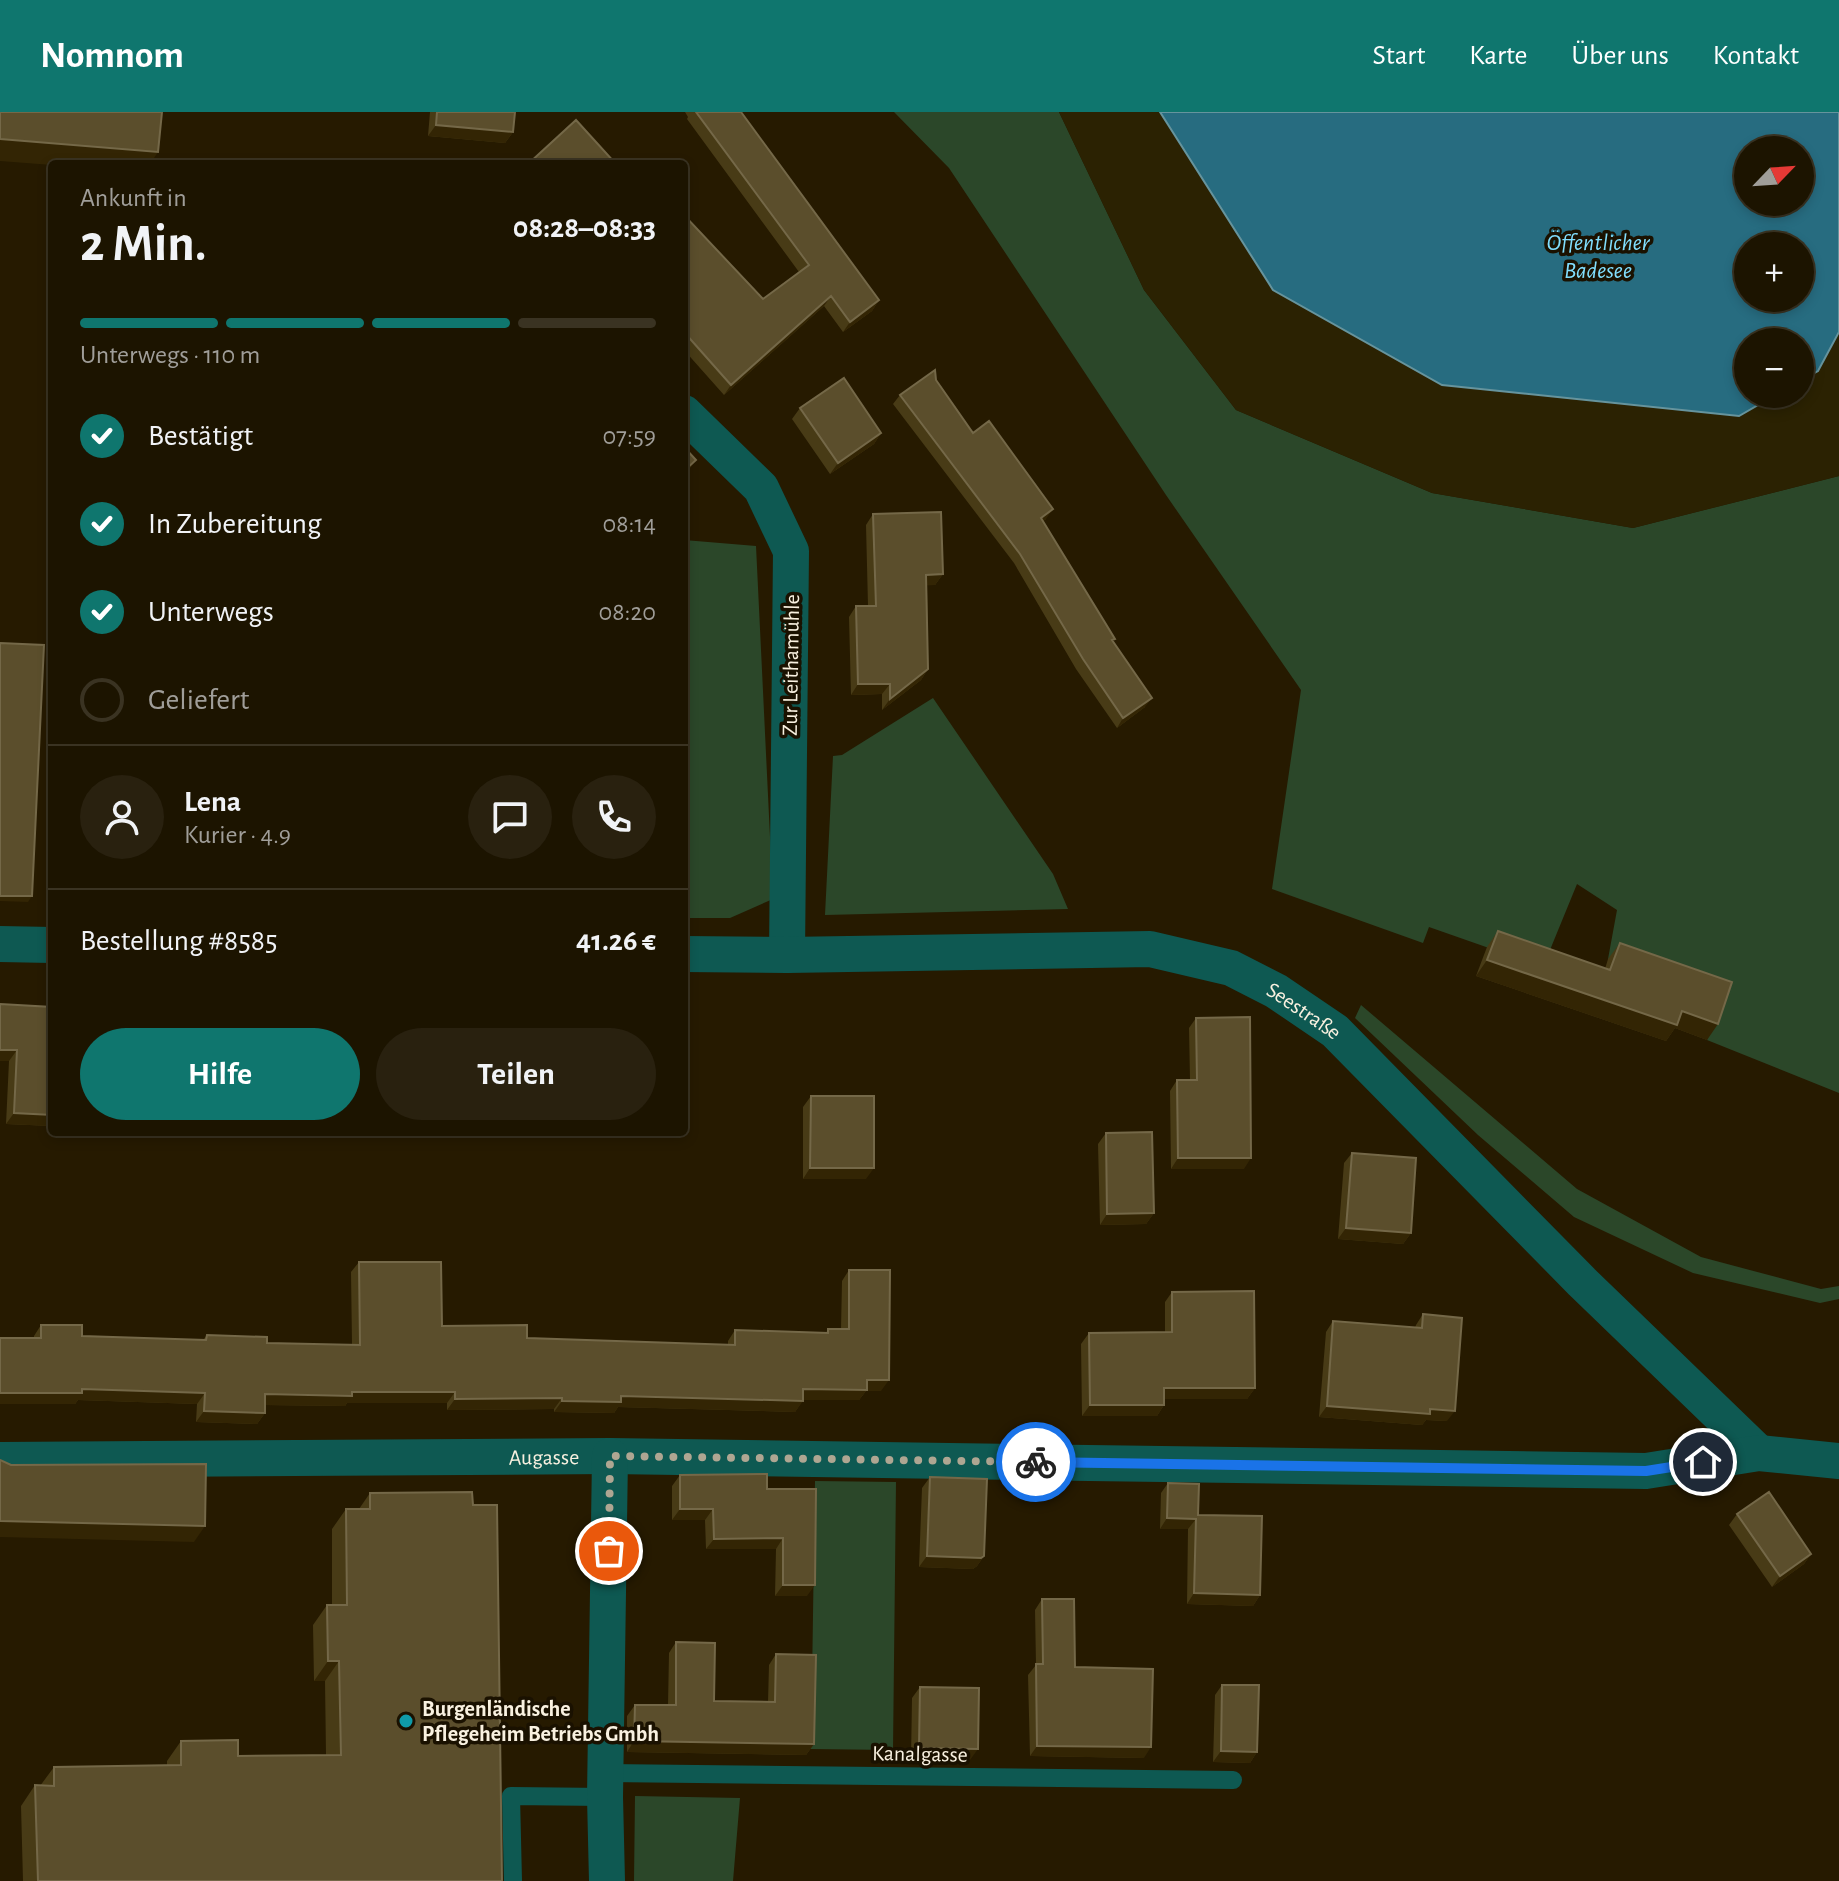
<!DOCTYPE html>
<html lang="de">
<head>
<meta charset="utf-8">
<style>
	body { margin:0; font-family:"Alegreya Sans",sans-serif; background:#29210f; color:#f1f3f6; height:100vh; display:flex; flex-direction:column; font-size:30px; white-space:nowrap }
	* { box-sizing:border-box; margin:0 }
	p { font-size:26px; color:#a09e99 }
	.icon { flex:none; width:44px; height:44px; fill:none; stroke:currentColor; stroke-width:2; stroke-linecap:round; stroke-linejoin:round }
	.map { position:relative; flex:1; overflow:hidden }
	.side { position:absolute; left:48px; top:48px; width:640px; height:976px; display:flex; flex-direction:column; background:#1c1400; border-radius:8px; box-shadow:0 4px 12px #0003,0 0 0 2px #3a3322 }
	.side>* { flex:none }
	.needle { width:52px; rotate:65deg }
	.fabs { position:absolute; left:1734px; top:24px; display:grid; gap:16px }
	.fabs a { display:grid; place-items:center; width:80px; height:80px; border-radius:50%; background:#1c1400; box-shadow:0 4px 12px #0003,0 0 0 2px #3a3322; font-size:40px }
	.pin { position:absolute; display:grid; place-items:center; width:68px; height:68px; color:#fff; margin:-34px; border:4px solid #fff; border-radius:50%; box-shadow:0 2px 8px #0007 }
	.courier { position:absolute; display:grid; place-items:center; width:80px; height:80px; margin:-40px; border:6px solid #1a73e8; border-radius:50%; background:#fff; color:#222; box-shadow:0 2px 10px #0007 }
	.summary em { font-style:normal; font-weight:700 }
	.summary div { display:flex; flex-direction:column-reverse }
	.summary { display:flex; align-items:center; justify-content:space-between; height:136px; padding:0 32px }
	h1 { font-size:52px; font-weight:700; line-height:60px }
	.bar { display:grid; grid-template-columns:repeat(4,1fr); gap:12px 8px; align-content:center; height:96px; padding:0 32px }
	.bar i { height:10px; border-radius:6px; background:#3a3322 }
	.bar .selected { background:#0f766e }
	.bar p { grid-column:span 4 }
	.line { display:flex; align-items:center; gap:20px; padding:0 32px; border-top:2px solid #3a3322 }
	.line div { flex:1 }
	.round { display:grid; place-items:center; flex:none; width:84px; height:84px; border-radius:42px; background:#29210f }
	ol { padding:0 32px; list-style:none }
	li { display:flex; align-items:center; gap:24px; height:88px }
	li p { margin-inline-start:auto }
	li .icon { padding:8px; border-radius:50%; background:#0f766e; color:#fff; stroke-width:4 }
	li:last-child { color:#a09e99 }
	li i { width:44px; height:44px; border:4px solid #3a3322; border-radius:50% }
	.primary-button { display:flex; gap:16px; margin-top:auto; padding:16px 32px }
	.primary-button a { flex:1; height:92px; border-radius:48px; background:#0f766e; color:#fff; font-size:32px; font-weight:700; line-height:92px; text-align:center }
	.primary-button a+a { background:#29210f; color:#f1f3f6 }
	header { display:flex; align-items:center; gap:48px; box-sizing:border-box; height:112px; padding:0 40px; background:#0f766e; color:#fff }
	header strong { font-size:38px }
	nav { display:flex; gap:44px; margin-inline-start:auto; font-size:28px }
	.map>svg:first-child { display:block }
	.green { fill:#2b4729 }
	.sand { fill:#2b2202 }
	.water { fill:#276c80; stroke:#66949d; stroke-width:2; fill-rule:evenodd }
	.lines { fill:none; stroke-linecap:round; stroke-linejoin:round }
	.service { stroke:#0e5952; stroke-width:18 }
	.minor { stroke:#0e5952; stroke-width:36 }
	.wall { fill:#483b16 }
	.shaded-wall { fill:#332504 }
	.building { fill:#5b4e2c; stroke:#746848; stroke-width:2 }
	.done { stroke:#afa692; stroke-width:8; stroke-dasharray:0 14.4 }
	.route { stroke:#1a73e8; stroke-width:10 }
	.culture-dot { fill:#0f9aa8; stroke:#1a1100; stroke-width:3 }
	.labels { text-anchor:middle; stroke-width:7; stroke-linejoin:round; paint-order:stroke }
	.street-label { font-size:22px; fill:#f9f1e0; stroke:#1a1100 }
	.poi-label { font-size:22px; font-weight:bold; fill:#f9f1e0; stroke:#1a1100; text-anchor:start }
	.water-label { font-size:24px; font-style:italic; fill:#81defd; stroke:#1a1100 }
</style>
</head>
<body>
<header>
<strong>Nomnom</strong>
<nav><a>Start</a><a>Karte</a><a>Über uns</a><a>Kontakt</a></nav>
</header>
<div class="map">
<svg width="1839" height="1769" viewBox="0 0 1839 1769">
	<rect width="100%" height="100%" fill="#261a00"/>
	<path class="green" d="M 894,0 L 1059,0 L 1144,178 L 1236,298 L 1432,381 L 1633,416 L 1839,364 L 1839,981 L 1707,928 L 1721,886 L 1608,847 L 1617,798 L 1577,772 L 1543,855 L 1429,815 L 1423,831 L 1272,777 L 1301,578 L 1166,383 L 949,56 Z
		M 684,428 L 756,434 L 773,787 L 730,806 L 684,806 Z
		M 933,586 L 1053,762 L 1068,797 L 825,803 L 833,644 L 842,643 Z
		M 1361,893 L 1577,1077 L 1701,1145 L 1821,1177 L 1839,1174 L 1839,1187 L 1820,1191 L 1693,1161 L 1574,1105 L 1478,1023 L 1355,906 Z
		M 815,1369 L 896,1370 L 893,1638 L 811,1637 Z
		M 635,1684 L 740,1686 L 733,1769 L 634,1769 Z"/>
	<path class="sand" d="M 1059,0 L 1160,0 L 1199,61 L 1739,304 L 1777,282 L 1800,282 L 1800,269 L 1818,259 L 1839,220 L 1839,364 L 1633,416 L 1432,381 L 1236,298 L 1144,178 Z"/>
	<path class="water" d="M 1160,0 L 1839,0 L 1839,220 L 1818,259 L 1800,269 L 1800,230 L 1748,230 L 1748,282 L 1777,282 L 1739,304 L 1442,273 L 1273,178 ZM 1748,38 L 1800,38 L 1800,90 L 1748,90 ZM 1748,134 L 1800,134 L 1800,186 L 1748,186 Z"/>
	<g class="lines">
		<path class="service" d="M 606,1661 L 1233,1668
			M 513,1769 L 511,1684 L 605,1685"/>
		<g class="minor">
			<path d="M 684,301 L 761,376 L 791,439 L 787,843"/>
			<path d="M 0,832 L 52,833"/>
			<path id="s1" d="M 684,842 L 787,843 L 1150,837 L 1231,856 L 1276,879 L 1335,919 L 1582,1170 L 1759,1341"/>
			<path id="s2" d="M 0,1348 L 610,1344 L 1646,1359 L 1759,1341 L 1839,1349"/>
			<path d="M 607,1769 L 605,1685 L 610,1344"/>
		</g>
	</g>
	<path class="wall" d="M 430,0 L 515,0 L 513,20 L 505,31 L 428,24 Z
		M 685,0 L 741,0 L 879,188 L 872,199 L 843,220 L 824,194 L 724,283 L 684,238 L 684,103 L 763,187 L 799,160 L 687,7 L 688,5 Z
		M 936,268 L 973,321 L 1046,407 L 1043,409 L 1113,529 L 1145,595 L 1117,616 L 1076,557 L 1014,451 L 893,292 L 900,283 Z
		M 800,296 L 881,321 L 874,332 L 830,362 L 792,307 Z
		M 873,402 L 943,462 L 935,473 L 927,473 L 928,557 L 921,568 L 882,598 L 882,582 L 851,583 L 849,505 L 856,494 L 868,494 L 866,413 Z
		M 1498,819 L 1605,857 L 1608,847 L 1620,831 L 1707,928 L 1675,916 L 1666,929 L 1476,864 L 1487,835 Z
		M 52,895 L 52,1014 L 6,1012 L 9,949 L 0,949 Z
		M 1196,906 L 1244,1057 L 1171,1057 L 1170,979 L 1177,968 L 1190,968 L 1189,916 Z
		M 811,984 L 866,1067 L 803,1067 L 803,995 Z
		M 1106,1021 L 1154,1101 L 1146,1112 L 1100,1113 L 1098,1032 Z
		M 1352,1041 L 1411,1121 L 1403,1132 L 1338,1127 L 1344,1051 Z
		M 359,1150 L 442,1214 L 527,1226 L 728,1233 L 728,1229 L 735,1218 L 826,1221 L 828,1217 L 841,1217 L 842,1169 L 849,1158 L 881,1279 L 866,1279 L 859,1288 L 803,1288 L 795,1300 L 618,1295 L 614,1301 L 554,1300 L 554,1297 L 447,1298 L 447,1291 L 347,1291 L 345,1294 L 265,1293 L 265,1301 L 257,1312 L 196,1310 L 197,1292 L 78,1288 L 75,1292 L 34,1226 L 34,1224 L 41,1213 L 82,1224 L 203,1228 L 207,1223 L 267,1231 L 352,1233 L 351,1160 Z
		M 1172,1180 L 1255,1276 L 1247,1287 L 1164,1287 L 1164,1293 L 1157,1304 L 1082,1304 L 1081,1232 L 1089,1221 L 1165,1220 L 1165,1190 Z
		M 1423,1202 L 1447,1309 L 1426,1308 L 1422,1313 L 1319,1305 L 1326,1220 L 1333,1209 L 1415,1216 L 1416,1213 Z
		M 680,1363 L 767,1377 L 807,1484 L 775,1484 L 776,1437 L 706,1437 L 705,1408 L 672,1408 L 672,1374 Z
		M 930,1365 L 984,1444 L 977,1454 L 973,1457 L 919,1455 L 922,1376 Z
		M 1168,1371 L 1198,1403 L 1260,1483 L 1253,1494 L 1187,1492 L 1188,1417 L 1160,1417 L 1161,1381 Z
		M 370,1381 L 473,1393 L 502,1769 L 23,1769 L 21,1694 L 35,1673 L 40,1674 L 54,1655 L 167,1653 L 167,1649 L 181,1629 L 238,1644 L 326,1643 L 325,1569 L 314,1569 L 313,1513 L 327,1493 L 332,1493 L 332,1417 L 346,1397 L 359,1397 Z
		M 1737,1402 L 1811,1442 L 1804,1452 L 1772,1475 L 1729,1413 Z
		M 1042,1487 L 1075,1555 L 1144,1646 L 1030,1644 L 1028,1563 L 1036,1553 L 1035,1498 Z
		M 676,1530 L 714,1589 L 768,1590 L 769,1553 L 776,1542 L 814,1632 L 806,1643 L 627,1640 L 627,1604 L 635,1593 L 668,1593 L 669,1541 Z
		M 1222,1573 L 1257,1640 L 1250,1651 L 1213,1650 L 1215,1583 Z
		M 920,1575 L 970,1648 L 911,1647 L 912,1586 Z"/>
	<path class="shaded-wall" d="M 436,13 L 513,20 L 505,31 L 428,24 Z
		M 0,27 L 158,40 L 150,52 L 52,52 L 52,53 L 0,49 Z
		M 831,184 L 824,194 L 724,283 L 731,273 Z
		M 879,188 L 872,199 L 843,220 L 850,210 Z
		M 881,321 L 874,332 L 830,362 L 838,351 Z
		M 696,348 L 689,358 L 684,363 L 684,359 Z
		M 1053,397 L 1046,407 L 1034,415 L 1041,406 Z
		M 943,462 L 935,473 L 919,474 L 926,463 Z
		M 928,557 L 921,568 L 882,598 L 890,587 Z
		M 858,572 L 890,572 L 882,582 L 851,583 Z
		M 1152,586 L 1145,595 L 1117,616 L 1123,606 Z
		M 0,784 L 32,784 L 28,790 L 0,789 Z
		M 1487,848 L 1682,899 L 1718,912 L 1707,928 L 1675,916 L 1666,929 L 1476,864 Z
		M 0,938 L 17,938 L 9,949 L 0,949 Z
		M 14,1001 L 52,1003 L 52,1014 L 6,1012 Z
		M 1178,1046 L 1251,1046 L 1244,1057 L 1171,1057 Z
		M 810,1056 L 874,1056 L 866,1067 L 803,1067 Z
		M 1154,1101 L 1146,1112 L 1100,1113 L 1107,1102 Z
		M 1346,1116 L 1411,1121 L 1403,1132 L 1338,1127 Z
		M 867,1268 L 889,1268 L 881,1279 L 866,1279 L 859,1288 L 795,1288 L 803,1277 Z
		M 1164,1276 L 1255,1276 L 1247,1287 L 1157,1287 Z
		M 82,1277 L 205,1281 L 197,1292 L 78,1288 L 75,1292 L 0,1292 L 0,1281 Z
		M 352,1280 L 455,1280 L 447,1291 L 347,1291 L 345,1294 L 258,1293 L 265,1282 Z
		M 621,1284 L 803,1289 L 795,1300 L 618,1295 L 614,1301 L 554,1300 L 562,1289 Z
		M 562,1286 L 554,1297 L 447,1298 L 455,1287 Z
		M 1090,1293 L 1164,1293 L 1157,1304 L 1082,1304 Z
		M 1327,1294 L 1430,1297 L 1455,1299 L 1447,1309 L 1426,1308 L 1422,1313 L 1319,1305 Z
		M 204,1299 L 265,1301 L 257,1312 L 196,1310 Z
		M 680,1397 L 713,1397 L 705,1408 L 672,1408 Z
		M 1167,1406 L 1196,1407 L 1188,1417 L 1160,1417 Z
		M 0,1409 L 205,1414 L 194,1430 L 0,1425 Z
		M 783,1426 L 776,1437 L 706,1437 L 714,1427 Z
		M 1811,1442 L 1804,1452 L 1772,1475 L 1780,1464 Z
		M 927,1444 L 984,1444 L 977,1454 L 973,1457 L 919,1455 Z
		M 783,1473 L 815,1473 L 807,1484 L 775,1484 Z
		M 1194,1481 L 1260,1483 L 1253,1494 L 1187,1492 Z
		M 328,1549 L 339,1549 L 325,1569 L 314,1569 Z
		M 634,1629 L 814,1632 L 806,1643 L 627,1640 Z
		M 1037,1634 L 1151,1635 L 1144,1646 L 1030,1644 Z
		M 919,1636 L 978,1637 L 970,1648 L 911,1647 Z
		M 1221,1639 L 1257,1640 L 1250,1651 L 1213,1650 Z"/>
	<path class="building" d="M 0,0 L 162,0 L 158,40 L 0,27 Z
		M 437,0 L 515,0 L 513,20 L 436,13 Z
		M 696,0 L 741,0 L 879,188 L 850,210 L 831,184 L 731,273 L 684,220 L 684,208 L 688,204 L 684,200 L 684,103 L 763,187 L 809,153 Z
		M 576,8 L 616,52 L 528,52 Z
		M 935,258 L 936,268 L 973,321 L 989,309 L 1053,397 L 1041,406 L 1115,527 L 1112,528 L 1152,586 L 1123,606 L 1083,547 L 1020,442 L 900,283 Z
		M 844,266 L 881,321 L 838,351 L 800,296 Z
		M 684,335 L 696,348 L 684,359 Z
		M 941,400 L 943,462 L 926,463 L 928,557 L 890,587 L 890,572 L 858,572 L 856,494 L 876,494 L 873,402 Z
		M 0,531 L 44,533 L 32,784 L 0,784 Z
		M 1498,819 L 1610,858 L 1620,831 L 1732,870 L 1718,912 L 1682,899 L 1677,913 L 1487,848 Z
		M 0,892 L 52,895 L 52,1003 L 14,1001 L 17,938 L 0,938 Z
		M 1250,905 L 1251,1046 L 1178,1046 L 1177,968 L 1197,968 L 1196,906 Z
		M 811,984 L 874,984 L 874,1056 L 810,1056 Z
		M 1152,1020 L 1154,1101 L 1107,1102 L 1106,1021 Z
		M 1352,1041 L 1416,1046 L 1411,1121 L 1346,1116 Z
		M 359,1150 L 441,1150 L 442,1214 L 527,1213 L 527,1226 L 735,1233 L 735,1218 L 828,1221 L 828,1217 L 849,1217 L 849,1158 L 890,1158 L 889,1268 L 867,1268 L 867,1278 L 803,1277 L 803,1289 L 621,1284 L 621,1290 L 562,1289 L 562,1286 L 455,1287 L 455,1280 L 352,1280 L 352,1284 L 265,1282 L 265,1301 L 204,1299 L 205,1281 L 82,1277 L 82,1281 L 0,1281 L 0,1226 L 41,1226 L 41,1213 L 82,1213 L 82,1224 L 206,1228 L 207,1223 L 267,1225 L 267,1231 L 360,1233 Z
		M 1254,1179 L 1255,1276 L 1164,1276 L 1164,1293 L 1090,1293 L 1089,1221 L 1172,1220 L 1172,1180 Z
		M 1423,1202 L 1462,1206 L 1455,1299 L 1430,1297 L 1430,1302 L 1327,1294 L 1333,1209 L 1422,1216 Z
		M 0,1348 L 11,1353 L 206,1352 L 205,1414 L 0,1409 Z
		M 767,1362 L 767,1377 L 816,1377 L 815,1473 L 783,1473 L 783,1426 L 714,1427 L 713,1397 L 680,1397 L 680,1363 Z
		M 930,1365 L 987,1367 L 984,1444 L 981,1446 L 927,1444 Z
		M 1168,1371 L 1199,1372 L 1198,1403 L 1262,1404 L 1260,1483 L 1194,1481 L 1196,1407 L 1167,1406 Z
		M 472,1380 L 473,1393 L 497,1393 L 502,1769 L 38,1769 L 35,1673 L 54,1674 L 54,1655 L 181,1653 L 181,1629 L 238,1628 L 238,1644 L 341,1643 L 339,1549 L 328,1549 L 327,1493 L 347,1493 L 346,1397 L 370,1397 L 370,1381 Z
		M 1769,1380 L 1811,1442 L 1780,1464 L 1737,1402 Z
		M 1042,1487 L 1074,1487 L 1075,1555 L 1153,1557 L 1151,1635 L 1037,1634 L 1036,1552 L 1043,1552 Z
		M 676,1530 L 715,1531 L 714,1589 L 775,1590 L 776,1542 L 816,1543 L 814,1632 L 634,1629 L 635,1593 L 676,1593 Z
		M 1222,1573 L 1259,1573 L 1257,1640 L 1221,1639 Z
		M 920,1575 L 979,1576 L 978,1637 L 919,1636 Z"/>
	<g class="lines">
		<path class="done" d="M 609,1439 L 610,1344 L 1036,1350"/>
		<path class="route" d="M 1036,1350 L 1646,1359 L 1703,1350"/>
	</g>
	<circle class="culture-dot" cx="406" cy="1609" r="8"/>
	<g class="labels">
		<g class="street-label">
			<text transform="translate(790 553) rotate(-89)" y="8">Zur Leithamühle</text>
			<text dy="8" stroke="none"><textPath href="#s1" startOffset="634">Seestraße</textPath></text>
			<text dy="8" stroke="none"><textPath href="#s2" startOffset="544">Augasse</textPath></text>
			<text transform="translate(920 1641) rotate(1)" y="8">Kanalgasse</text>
		</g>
		<g class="poi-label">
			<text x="422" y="1604">Burgenländische<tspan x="422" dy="25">Pflegeheim Betriebs Gmbh</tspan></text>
		</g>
		<g class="water-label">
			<text x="1598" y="138">Öffentlicher<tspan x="1598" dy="28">Badesee</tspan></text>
		</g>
	</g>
</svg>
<div class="fabs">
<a><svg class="needle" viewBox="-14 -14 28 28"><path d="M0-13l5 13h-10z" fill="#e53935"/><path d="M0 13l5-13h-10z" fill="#a09e99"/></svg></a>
<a>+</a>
<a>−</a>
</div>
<div class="pin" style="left:609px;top:1439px;background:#ea580c"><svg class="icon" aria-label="bag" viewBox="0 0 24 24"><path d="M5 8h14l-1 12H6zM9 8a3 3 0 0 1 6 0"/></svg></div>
<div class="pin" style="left:1703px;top:1350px;background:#1f2937"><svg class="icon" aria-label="home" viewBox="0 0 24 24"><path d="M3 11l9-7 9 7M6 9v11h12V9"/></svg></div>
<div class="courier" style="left:1036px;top:1350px"><svg class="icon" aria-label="bike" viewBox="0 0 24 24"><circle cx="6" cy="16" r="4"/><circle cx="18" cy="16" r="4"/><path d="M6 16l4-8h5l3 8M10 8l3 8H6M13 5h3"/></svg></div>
<section class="side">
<div class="summary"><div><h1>2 Min.</h1><p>Ankunft in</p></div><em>08:28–08:33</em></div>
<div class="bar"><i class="selected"></i><i class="selected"></i><i class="selected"></i><i></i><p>Unterwegs · 110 m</p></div>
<ol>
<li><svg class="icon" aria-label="check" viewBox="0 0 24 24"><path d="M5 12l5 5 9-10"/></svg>Bestätigt<p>07:59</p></li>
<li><svg class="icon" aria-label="check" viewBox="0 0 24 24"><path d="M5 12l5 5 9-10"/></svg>In Zubereitung<p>08:14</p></li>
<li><svg class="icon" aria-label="check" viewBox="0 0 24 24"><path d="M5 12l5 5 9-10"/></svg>Unterwegs<p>08:20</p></li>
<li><i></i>Geliefert</li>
</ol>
<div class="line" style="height:144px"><a class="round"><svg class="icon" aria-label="person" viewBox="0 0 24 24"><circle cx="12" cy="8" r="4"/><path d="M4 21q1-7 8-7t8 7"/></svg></a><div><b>Lena</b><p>Kurier · 4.9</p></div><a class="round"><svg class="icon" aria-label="chat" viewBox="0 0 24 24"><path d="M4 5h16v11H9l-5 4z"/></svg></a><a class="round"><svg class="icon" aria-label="phone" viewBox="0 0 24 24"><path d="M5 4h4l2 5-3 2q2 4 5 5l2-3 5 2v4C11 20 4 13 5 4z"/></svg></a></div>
<div class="line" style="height:104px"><div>Bestellung #8585</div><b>41.26 €</b></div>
<div class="primary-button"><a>Hilfe</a><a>Teilen</a></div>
</section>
</div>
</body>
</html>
